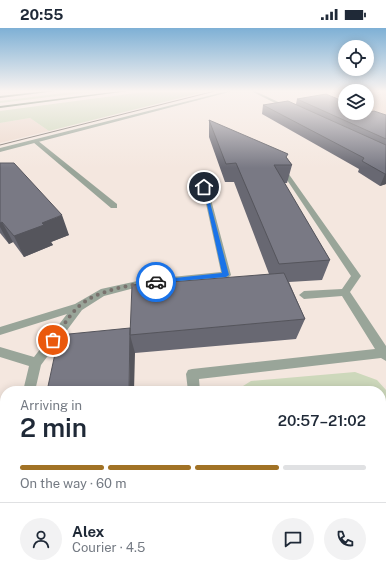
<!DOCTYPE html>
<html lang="en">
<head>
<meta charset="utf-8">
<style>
	body { margin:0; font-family:"Public Sans",sans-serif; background:#f2f2f3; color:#1f2937; height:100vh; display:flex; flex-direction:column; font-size:15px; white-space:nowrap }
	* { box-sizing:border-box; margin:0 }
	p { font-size:13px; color:#747a83 }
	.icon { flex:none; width:22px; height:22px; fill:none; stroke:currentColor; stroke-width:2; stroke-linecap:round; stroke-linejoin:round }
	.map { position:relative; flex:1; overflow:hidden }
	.drawer { position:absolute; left:0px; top:358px; width:386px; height:196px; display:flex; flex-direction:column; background:#fff; border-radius:16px 16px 0 0; box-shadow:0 2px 10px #0003 }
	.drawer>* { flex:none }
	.tools { position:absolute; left:338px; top:12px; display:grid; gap:8px }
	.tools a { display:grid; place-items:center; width:36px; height:36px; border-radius:50%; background:#fff; box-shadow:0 2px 10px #0003; font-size:20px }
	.pin { position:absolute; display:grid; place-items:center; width:34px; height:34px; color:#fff; margin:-17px; border:2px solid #fff; border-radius:50%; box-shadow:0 1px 4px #0007 }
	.courier { position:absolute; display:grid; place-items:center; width:40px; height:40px; margin:-20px; border:3px solid #1a73e8; border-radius:50%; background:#fff; color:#222; box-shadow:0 1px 5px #0007 }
	.overview em { font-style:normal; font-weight:600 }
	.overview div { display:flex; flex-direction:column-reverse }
	.overview { display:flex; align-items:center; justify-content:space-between; height:68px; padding:0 20px }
	h1 { font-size:26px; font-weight:600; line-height:30px }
	.bar { display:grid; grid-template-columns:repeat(4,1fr); gap:6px 4px; align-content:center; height:48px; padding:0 20px }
	.bar i { height:5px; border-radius:3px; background:#e0e1e3 }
	.bar .selected { background:#a17225 }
	.bar p { grid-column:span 4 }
	.line { display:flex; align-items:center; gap:10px; padding:0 20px; border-top:1px solid #e0e1e3 }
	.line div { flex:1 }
	.round { display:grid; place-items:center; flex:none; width:42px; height:42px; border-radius:21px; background:#f2f2f3 }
	.status { display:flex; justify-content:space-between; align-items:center; height:28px; padding:0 20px; background:#fff; direction:ltr }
	.status svg { height:11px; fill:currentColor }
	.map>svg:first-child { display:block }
	.built { fill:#edd9cd }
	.green { fill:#cdd8bb }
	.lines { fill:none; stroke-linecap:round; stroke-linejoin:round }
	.service { fill:#99a599; fill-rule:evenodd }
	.minor { fill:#99a599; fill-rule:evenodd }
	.trunk { fill:#4a624a; fill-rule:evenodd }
	.tram { stroke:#6d6661; stroke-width:1 }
	.wall { fill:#686872 }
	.shaded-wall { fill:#55555c }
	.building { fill:#797984; stroke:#55555c }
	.route { fill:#1a73e8 }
	.done { stroke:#79716d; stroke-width:4; stroke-dasharray:0 7.2 }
</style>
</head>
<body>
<div class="status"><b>20:55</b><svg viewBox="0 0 49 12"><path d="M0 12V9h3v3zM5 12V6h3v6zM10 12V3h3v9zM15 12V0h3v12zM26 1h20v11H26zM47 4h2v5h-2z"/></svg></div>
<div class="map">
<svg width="386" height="554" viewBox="0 0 386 554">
	<rect width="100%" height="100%" fill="#f4e7df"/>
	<path class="built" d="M 386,65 L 386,87 L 337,97 L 301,81 L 345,73 L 345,85 L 367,85 L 367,69 Z
		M 30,90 L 49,103 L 0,115 L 0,95 Z"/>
	<path class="green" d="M 79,63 L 99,63 L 0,75 L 0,73 Z
		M 151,63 L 208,63 L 49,103 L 30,90 L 0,95 L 0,83 Z
		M 355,344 L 377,352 L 386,362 L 386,403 L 381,409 L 381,363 L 235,363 L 251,353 Z"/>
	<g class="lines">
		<path class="service" d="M 33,112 L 37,112 L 117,176 L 117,180 L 111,180 L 33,114 Z
			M 199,144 L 204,145 L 231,247 L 229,249 L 142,258 L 104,268 L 82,282 L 41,337 L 35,363 L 23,363 L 29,338 L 0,329 L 0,319 L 34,329 L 67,286 L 0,307 L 0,299 L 75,276 L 101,261 L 142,252 L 221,244 Z
			M 286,144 L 288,145 L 361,248 L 350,264 L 386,318 L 386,333 L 381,330 L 199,351 L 200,363 L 188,363 L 186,346 L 188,342 L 192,341 L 375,321 L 342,268 L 304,271 L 299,267 L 304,263 L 342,261 L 351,248 L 283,146 Z
			M 386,427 L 386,441 L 381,442 L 381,428 Z
			M 5,449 L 5,483 L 0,485 L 0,452 Z
			M 242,549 L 260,549 L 261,554 L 243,554 Z"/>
		<path class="minor" d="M 228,63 L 233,63 L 0,124 L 0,120 Z
			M 251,63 L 255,63 L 291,80 L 287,81 Z"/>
		<path class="trunk" d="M 46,63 L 57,63 L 0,70 L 0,68 Z
			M 120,63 L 129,63 L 0,80 L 0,78 Z"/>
		<path class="tram" d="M 0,117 L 215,63"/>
	</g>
	<path class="wall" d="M 297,71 L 370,84 L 386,87 L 386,156 L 380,158 L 358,144 L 359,141 L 262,86 L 263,77 L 296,76 Z
		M 209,92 L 287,130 L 292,137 L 287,155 L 284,155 L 330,232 L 322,252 L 289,254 L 305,291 L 296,311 L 135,325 L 47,363 L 130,300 L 269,246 L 234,154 L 225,154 L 209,109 Z
		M 0,135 L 69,207 L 51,214 L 53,217 L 24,229 L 13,214 L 9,216 L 0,205 Z
		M 8,549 L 42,549 L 30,551 L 7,551 Z"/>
	<path class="shaded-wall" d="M 385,146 L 386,146 L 386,156 L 380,158 Z
		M 62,187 L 69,207 L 51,214 L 53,217 L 24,229 L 14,208 L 42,195 Z
		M 2,194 L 13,214 L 9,216 L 0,199 L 0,195 Z
		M 130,307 L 135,325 L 134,363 L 129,363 Z
		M 169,549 L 172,549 L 173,554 L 170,554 Z"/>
	<path class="building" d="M 326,66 L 345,74 L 345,85 L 367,85 L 367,83 L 370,84 L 374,83 L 386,87 L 386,111 L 297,71 Z
		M 288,73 L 386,117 L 386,146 L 385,146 L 362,133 L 364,130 L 263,77 Z
		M 209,92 L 288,126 L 286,129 L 292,137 L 274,137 L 330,232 L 279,236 L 236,135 L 226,136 Z
		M 0,135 L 14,135 L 62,187 L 42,195 L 44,197 L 14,208 L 2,194 L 0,195 Z
		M 284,245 L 305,291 L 130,307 L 132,257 Z
		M 130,300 L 129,363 L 47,363 L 59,307 Z
		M 8,549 L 23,549 L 7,551 Z
		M 63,549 L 169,549 L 170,554 L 62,554 Z"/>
	<linearGradient id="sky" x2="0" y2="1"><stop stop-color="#7eb0d5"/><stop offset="0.45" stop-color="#faf4f1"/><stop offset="1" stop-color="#faf4f1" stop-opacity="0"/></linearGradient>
	<rect width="386" height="140" fill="url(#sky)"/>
	<path class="route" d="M 203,158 L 206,159 L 229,247 L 226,249 L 154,255 L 153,254 L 156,252 L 222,245 Z"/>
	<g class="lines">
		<path class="done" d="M 53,312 C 61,302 68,289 77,280 C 95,262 133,256 156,254"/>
	</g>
</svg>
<div class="tools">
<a><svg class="icon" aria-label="locate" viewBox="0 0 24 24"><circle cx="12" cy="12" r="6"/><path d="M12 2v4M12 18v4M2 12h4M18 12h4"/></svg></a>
<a><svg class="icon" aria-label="layers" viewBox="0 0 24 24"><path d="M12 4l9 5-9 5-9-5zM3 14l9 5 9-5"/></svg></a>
</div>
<div class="pin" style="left:53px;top:312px;background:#ea580c"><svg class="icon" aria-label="bag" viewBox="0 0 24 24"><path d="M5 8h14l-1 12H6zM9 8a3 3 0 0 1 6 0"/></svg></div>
<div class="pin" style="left:204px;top:159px;background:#1f2937"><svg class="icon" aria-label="home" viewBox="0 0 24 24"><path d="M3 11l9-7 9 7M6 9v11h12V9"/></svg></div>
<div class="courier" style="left:156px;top:254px"><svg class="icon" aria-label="car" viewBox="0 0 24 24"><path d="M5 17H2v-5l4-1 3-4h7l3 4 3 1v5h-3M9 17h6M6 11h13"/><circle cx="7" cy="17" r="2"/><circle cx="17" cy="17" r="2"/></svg></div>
<section class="drawer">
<div class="overview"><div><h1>2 min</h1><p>Arriving in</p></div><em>20:57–21:02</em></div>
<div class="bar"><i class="selected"></i><i class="selected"></i><i class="selected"></i><i></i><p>On the way · 60 m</p></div>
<div class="line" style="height:72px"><a class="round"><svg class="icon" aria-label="person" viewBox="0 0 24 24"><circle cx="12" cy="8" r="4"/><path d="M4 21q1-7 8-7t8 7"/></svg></a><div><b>Alex</b><p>Courier · 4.5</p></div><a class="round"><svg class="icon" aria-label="chat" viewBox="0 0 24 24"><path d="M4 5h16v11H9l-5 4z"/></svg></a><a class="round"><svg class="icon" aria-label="phone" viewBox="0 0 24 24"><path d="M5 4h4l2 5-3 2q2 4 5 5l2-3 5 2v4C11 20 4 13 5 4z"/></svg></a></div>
</section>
</div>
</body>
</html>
